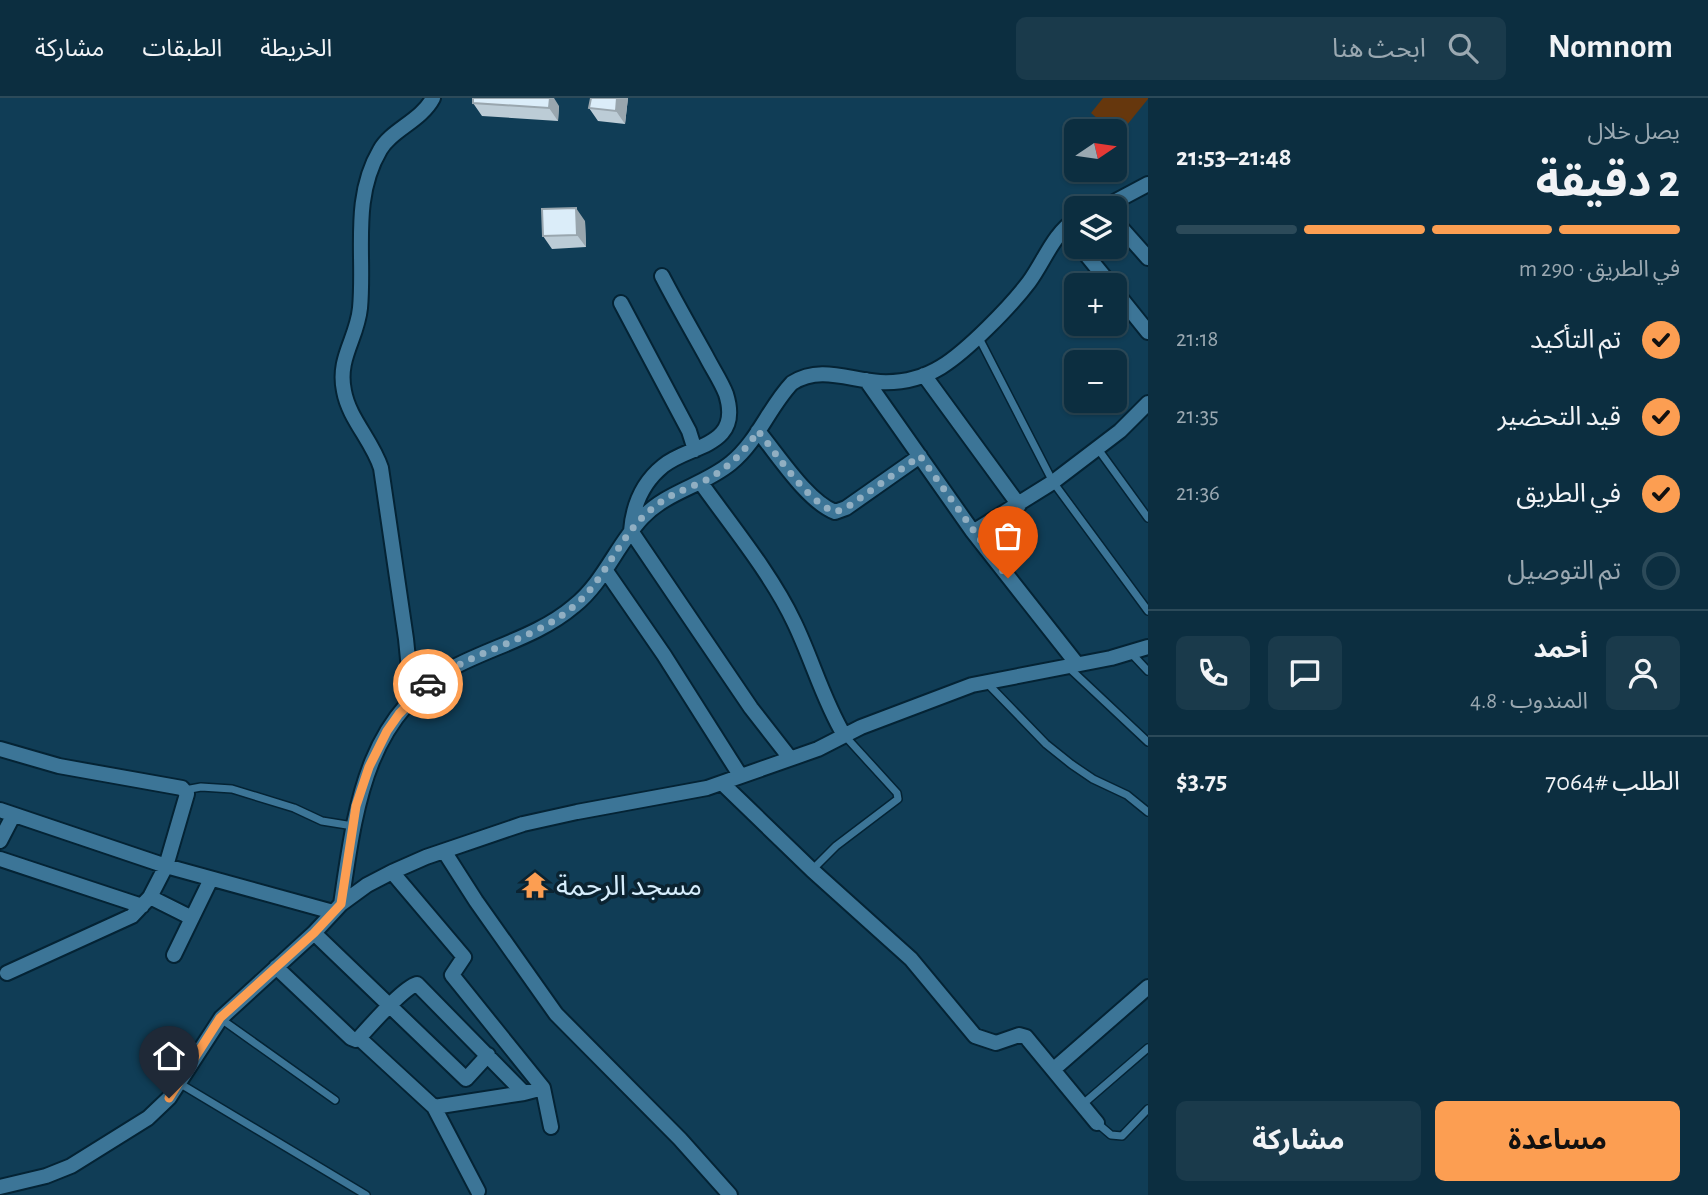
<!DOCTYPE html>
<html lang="ar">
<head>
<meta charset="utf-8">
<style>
	body { margin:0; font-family:"Alegreya Sans","Noto Sans Arabic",sans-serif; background:#1a3a4b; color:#f1f3f6; direction:rtl; height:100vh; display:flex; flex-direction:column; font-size:26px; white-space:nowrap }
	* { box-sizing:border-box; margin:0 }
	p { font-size:23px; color:#9aa8b1 }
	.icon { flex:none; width:38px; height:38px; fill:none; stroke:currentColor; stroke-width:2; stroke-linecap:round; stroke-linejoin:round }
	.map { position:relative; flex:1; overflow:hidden; direction:ltr }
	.details { display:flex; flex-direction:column; background:#0c2e40; width:560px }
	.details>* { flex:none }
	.needle { width:46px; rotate:77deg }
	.buttons { position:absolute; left:1064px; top:21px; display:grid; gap:14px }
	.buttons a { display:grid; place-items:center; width:63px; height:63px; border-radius:10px; background:#0c2e40; box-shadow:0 2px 5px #0004,0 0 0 2px #2c4a59; font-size:35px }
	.pin { position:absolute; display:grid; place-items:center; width:60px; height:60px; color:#fff; margin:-72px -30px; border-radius:50% 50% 50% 0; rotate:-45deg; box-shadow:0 0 7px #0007 }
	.pin .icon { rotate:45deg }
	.courier { position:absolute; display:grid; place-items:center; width:70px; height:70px; margin:-35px; border:5px solid #fc9e52; border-radius:50%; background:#fff; color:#222; box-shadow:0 2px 9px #0007 }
	.summary em { font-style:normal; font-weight:700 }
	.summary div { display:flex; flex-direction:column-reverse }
	.summary { display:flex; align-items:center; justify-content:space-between; height:119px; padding:0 28px }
	h1 { font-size:46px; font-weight:700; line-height:52px }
	.bar { display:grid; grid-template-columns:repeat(4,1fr); gap:10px 7px; align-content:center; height:84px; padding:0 28px }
	.bar i { height:9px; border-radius:5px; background:#2c4a59 }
	.bar .selected { background:#fc9e52 }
	.bar p { grid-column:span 4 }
	.line { display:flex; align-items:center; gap:18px; padding:0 28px; border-top:2px solid #2c4a59 }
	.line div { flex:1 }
	.round { display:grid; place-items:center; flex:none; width:74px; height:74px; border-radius:10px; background:#1a3a4b }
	ol { padding:0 28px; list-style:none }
	li { display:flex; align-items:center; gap:21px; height:77px }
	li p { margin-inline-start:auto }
	li .icon { padding:7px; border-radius:50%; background:#fc9e52; color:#111; stroke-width:4 }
	li:last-child { color:#9aa8b1 }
	li i { width:38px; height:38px; border:4px solid #2c4a59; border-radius:50% }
	.button { display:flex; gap:14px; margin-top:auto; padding:14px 28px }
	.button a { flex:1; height:80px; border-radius:10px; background:#fc9e52; color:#111; font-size:28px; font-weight:700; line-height:80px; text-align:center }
	.button a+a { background:#1a3a4b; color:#f1f3f6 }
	header { display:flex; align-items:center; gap:42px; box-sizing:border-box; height:98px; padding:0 35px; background:#0c2e40; border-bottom:2px solid #2c4a59 }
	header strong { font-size:33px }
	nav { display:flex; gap:38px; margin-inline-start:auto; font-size:24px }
	.search { width:490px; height:63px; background:#1a3a4b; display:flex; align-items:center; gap:18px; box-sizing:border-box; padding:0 24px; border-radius:10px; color:#9aa8b1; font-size:26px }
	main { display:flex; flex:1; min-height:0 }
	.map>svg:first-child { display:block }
	.green { fill:#66370d }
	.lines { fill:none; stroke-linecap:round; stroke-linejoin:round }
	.service-casing { stroke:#042334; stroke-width:10 }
	.minor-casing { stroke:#042334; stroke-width:18 }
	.service { stroke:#3c7597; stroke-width:7 }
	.minor { stroke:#3c7597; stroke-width:14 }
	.wall { fill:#bcccd6 }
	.shaded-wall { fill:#99a6ae }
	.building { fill:#dbedf9; stroke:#99a6ae; stroke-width:2 }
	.done { stroke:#91afc2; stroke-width:7; stroke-dasharray:0 12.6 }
	.route { stroke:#fc9e52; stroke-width:9 }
	.labels { text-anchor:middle; stroke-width:7; stroke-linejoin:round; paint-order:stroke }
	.poi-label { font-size:28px; fill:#d6edfc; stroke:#0b2331; text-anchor:start }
</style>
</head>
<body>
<header>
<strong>Nomnom</strong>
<div class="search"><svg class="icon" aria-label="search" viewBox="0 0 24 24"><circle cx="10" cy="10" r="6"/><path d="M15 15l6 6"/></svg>ابحث هنا</div>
<nav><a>الخريطة</a><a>الطبقات</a><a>مشاركة</a></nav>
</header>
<main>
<section class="details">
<div class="summary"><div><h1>2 دقيقة</h1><p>يصل خلال</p></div><em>21:48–21:53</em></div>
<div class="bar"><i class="selected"></i><i class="selected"></i><i class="selected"></i><i></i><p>في الطريق · 290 m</p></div>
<ol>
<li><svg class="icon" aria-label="check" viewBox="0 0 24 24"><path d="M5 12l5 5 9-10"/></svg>تم التأكيد<p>21:18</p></li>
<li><svg class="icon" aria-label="check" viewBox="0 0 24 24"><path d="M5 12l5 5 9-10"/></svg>قيد التحضير<p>21:35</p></li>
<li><svg class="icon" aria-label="check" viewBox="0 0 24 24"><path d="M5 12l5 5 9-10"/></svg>في الطريق<p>21:36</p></li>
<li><i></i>تم التوصيل</li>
</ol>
<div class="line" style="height:126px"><a class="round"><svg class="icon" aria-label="person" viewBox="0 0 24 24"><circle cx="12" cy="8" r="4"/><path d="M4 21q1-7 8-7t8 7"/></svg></a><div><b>أحمد</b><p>المندوب · 4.8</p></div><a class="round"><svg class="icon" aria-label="chat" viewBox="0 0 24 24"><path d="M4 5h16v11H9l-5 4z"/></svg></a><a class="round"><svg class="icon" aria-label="phone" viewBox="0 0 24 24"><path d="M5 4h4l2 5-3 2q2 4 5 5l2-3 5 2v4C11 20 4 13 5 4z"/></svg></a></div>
<div class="line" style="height:91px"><div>الطلب #7064</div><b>$3.75</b></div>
<div class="button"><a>مساعدة</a><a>مشاركة</a></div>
</section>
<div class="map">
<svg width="1148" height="1097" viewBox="0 0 1148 1097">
	<rect width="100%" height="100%" fill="#103d56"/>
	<path class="green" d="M 1103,0 L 1148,0 L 1148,1 L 1118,38 L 1091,15 Z"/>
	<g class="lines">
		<defs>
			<path id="service" d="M 978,238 L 1053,384 L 1148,513
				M 1098,351 L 1148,420
				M 1131,555 L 1148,573
				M 1067,568 L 1148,644
				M 986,584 L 1046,646 L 1071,666 L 1093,681 L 1127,697 L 1148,714
				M 185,692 L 201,689 L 232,691 L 294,710 L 322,723 L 353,728
				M 812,772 L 836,748 L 898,701 L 897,695 L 845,638
				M 221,921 L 335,1002
				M 179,985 L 366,1097
				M 1083,1006 L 1148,950
				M 1097,1025 L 1111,1037 L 1122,1038 L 1148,1011"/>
			<path id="minor" d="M 1103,110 L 1148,86
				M 1115,123 L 1148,160
				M 1080,149 L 1111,187
				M 662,178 C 676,205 691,231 706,258 C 712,270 721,283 726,296 C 743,350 689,346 663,368 C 642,385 633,407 631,433 L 751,610 L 790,660
				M 1115,193 L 1148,234
				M 621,205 L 689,333 L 695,352
				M 924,277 L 1019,407
				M 866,282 L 973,434
				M 758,333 C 778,357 807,403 835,414 L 846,410 L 920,358
				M 701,385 C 731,427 772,477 794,524 C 812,561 823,602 844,637
				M 606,473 L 664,557 L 740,677
				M 1077,566 L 973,434 L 1053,384 L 1120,333 L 1148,305
				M 412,601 L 406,541 L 381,370 C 372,342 349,321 344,293 C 337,260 357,241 360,210 C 365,157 351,101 380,52 C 391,32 421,23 433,0
				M 0,651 L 59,668 L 182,690 L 187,696 L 166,768 L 150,799 L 132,818 L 7,875
				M 722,685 L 812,772 L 911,861 L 975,938 L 996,945 L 1019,937 L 1026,939 L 1097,1025
				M 0,712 L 166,768 L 333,814
				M 0,743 L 13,718
				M 444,753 L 476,803 L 556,916 L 680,1041 L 730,1097
				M 0,761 L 142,808
				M 392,774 L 464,859 L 452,877 L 543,990 L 551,1029
				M 150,799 L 192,820
				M 341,806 C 355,714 364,617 456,568 C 495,548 540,537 574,508 C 604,484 616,448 642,420 C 667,393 703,388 731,365 C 758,343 769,309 792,285 C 820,267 849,282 880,284 C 901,285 923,280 941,269 C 967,253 1010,209 1029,184 C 1045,162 1053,136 1076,121
				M 314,835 L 466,981 L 488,957
				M 174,857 L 211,781
				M 276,869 L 351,940 L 356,942 L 359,940
				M 1054,971 L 1148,889
				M 434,1009 L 524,995
				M 0,1089 L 46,1078 L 71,1068 L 148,1020 L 169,1000 L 221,920 L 314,835 L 341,806 L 367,787 L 392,774 L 426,759 L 523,726 L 577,714 L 707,690 L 818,651 L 861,629 L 972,587 L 1111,560 L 1148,549
				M 478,1093 L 434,1009 L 359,940 C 371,927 403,890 417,886 L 524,995 L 543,990"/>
		</defs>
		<use href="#service" class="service-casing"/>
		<use href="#minor" class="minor-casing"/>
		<use href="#service" class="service"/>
		<use href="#minor" class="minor"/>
	</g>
	<path class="wall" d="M 591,0 L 628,0 L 625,26 L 598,23 L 589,10 Z
		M 473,5 L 559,8 L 558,23 L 482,18 Z
		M 585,123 L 586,149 L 552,151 L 543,138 Z"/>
	<path class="shaded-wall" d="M 550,0 L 554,0 L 559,8 L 558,23 L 549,10 Z
		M 617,0 L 628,0 L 625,26 L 616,13 Z
		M 576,110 L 585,123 L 586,149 L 577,137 Z"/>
	<path class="building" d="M 473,0 L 550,0 L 549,10 L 473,5 Z
		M 591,0 L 617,0 L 616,13 L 589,10 Z
		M 576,110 L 577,137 L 543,138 L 542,111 Z"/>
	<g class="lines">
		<path class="done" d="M 428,586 C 472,552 531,544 573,509 C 607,481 619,436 653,410 C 667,398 683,392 700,385 C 724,374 744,355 758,333 C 777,356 807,404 835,414 L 846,410 L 920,358 L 1008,480"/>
		<path class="route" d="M 169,1000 L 220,920 L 314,835 L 341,806 L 356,708 L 369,669 L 387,633 L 399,616 L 428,586"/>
	</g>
	<defs>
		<symbol id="temple-bare" viewBox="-9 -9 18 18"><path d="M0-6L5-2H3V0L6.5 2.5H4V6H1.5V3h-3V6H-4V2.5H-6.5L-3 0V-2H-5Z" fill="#fc9e52" stroke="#0b2331" stroke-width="2.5" paint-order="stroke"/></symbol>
	</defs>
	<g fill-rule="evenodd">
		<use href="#temple-bare" x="516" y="768" width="38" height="38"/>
	</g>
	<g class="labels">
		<g class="poi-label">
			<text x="556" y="797">مسجد الرحمة</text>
		</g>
	</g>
</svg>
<div class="buttons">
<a><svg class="needle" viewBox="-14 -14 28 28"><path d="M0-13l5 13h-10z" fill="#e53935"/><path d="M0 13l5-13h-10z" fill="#9aa8b1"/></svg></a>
<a><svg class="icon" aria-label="layers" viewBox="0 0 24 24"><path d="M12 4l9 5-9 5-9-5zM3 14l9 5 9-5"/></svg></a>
<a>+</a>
<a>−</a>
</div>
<div class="pin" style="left:1008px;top:480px;background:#ea580c"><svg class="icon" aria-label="bag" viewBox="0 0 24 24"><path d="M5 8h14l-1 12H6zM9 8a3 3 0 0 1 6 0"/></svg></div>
<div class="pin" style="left:169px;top:1000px;background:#1f2937"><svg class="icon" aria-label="home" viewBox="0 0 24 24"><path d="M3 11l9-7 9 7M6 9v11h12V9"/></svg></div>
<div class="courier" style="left:428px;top:586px"><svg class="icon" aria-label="car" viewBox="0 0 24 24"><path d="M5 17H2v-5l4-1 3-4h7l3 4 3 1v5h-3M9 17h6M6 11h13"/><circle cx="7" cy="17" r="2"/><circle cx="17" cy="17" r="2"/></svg></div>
</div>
</main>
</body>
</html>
